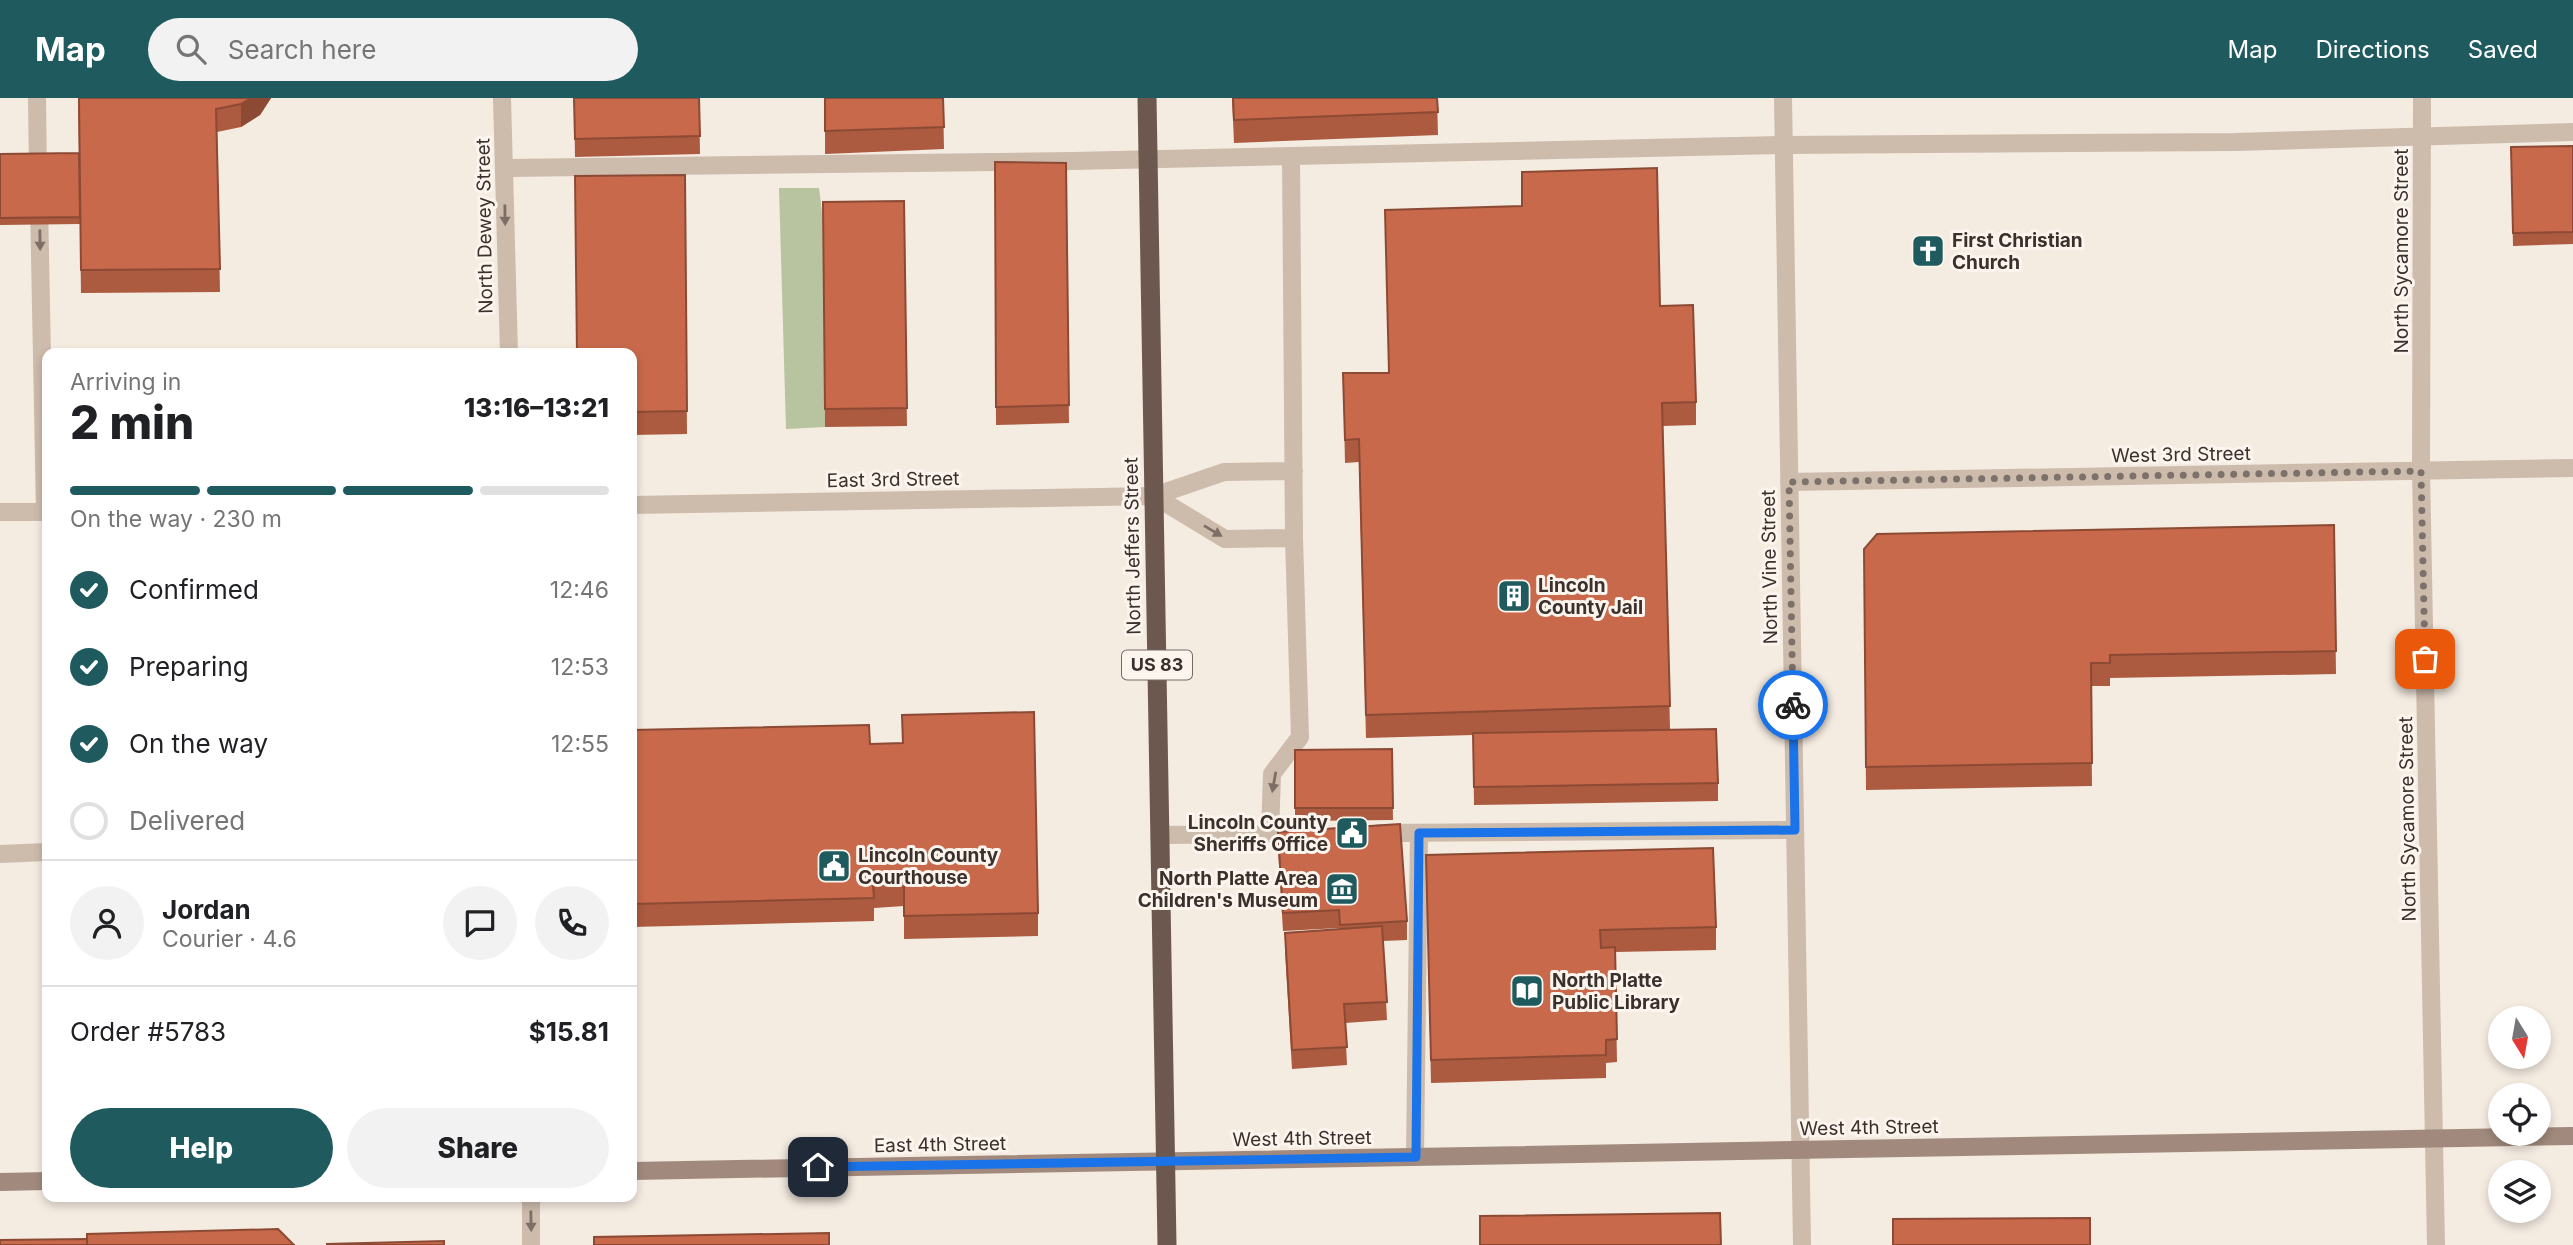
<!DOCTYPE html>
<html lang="en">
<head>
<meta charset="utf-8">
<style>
	body { margin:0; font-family:Inter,sans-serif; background:#f2f2f2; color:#202124; height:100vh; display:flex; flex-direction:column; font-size:26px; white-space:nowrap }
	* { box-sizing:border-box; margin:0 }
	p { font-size:23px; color:#757577 }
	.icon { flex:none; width:38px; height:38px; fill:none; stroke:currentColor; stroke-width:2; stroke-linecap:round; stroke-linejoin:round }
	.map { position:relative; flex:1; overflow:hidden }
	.sheet { position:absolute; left:42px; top:250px; width:595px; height:854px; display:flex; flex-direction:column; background:#fff; border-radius:14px; box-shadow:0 4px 10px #0003 }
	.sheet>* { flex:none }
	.needle { width:46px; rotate:169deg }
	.controls { position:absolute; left:2488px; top:908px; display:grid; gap:14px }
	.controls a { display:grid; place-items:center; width:63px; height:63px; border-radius:50%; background:#fff; box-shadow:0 4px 10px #0003; font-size:35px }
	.pin { position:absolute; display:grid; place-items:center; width:60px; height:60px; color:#fff; margin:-30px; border-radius:14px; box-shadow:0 4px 10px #0006 }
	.courier { position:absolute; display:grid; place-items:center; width:70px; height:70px; margin:-35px; border:5px solid #1a73e8; border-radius:50%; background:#fff; color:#222; box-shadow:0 2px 9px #0007 }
	.summary em { font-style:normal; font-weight:800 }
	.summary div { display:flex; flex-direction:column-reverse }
	.summary { display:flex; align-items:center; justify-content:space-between; height:119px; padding:0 28px }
	h1 { font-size:46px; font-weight:800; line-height:52px }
	.bar { display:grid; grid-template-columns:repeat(4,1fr); gap:10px 7px; align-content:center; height:84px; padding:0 28px }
	.bar i { height:9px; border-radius:5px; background:#e0e0e0 }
	.bar .active { background:#1f5a5e }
	.bar p { grid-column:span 4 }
	.line { display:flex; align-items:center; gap:18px; padding:0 28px; border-top:2px solid #e0e0e0 }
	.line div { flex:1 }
	.round { display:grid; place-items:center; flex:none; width:74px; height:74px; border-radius:37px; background:#f2f2f2 }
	ol { padding:0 28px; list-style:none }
	li { display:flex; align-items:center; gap:21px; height:77px }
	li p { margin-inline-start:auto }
	li .icon { padding:7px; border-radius:50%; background:#1f5a5e; color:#fff; stroke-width:4 }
	li:last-child { color:#757577 }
	li i { width:38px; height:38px; border:4px solid #e0e0e0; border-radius:50% }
	.action { display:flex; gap:14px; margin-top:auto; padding:14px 28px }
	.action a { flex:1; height:80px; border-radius:42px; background:#1f5a5e; color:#fff; font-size:28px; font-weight:800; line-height:80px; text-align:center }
	.action a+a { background:#f2f2f2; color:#202124 }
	header { display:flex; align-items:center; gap:42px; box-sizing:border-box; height:98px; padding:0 35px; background:#1f5a5e; color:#fff }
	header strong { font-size:33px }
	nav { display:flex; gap:38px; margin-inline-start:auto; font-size:24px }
	.search { width:490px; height:63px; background:#f2f2f2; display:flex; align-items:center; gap:18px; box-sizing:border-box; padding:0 24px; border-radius:38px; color:#757577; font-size:26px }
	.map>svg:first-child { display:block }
	.green { fill:#b8c4a0 }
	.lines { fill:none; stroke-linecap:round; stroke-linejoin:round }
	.service { stroke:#cdbbac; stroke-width:18 }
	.minor { stroke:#cdbbac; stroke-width:18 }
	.secondary { stroke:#a18a7d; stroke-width:18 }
	.trunk { stroke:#6c584f; stroke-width:19 }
	.wall { fill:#ac5a40 }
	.shaded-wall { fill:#8c4a34 }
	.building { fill:#c8694b; stroke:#8c4a34; stroke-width:2 }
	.oneway { fill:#7d6f65 }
	.done { stroke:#7c716b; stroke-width:7; stroke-dasharray:0 12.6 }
	.route { stroke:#1a73e8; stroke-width:9 }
	.labels { text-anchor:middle; stroke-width:6; stroke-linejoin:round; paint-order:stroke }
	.shield { fill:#fbf5ee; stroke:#756b66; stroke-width:2 }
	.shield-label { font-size:18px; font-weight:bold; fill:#3b302b }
	.street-label { font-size:19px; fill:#3b302b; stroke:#fbf5ee }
	.poi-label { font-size:19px; font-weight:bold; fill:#3b302b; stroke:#fbf5ee; text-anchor:start }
</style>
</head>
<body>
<header>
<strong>Map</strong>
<div class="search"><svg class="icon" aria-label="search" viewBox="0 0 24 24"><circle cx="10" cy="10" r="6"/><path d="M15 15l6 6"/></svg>Search here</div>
<nav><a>Map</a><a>Directions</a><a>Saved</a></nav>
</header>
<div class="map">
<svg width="2573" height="1147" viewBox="0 0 2573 1147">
	<rect width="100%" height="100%" fill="#f4ebe1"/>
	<path class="green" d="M 779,90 L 819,90 L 823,122 L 825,329 L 786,331 Z"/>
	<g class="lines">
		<path class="service" d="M 37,0 L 38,77
			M 504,70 L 1073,63 L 1784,47 L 2235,44 L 2573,34
			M 39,105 L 45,414
			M 1154,398 L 1225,441 L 1294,440
			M 1154,398 L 1224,374 L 1294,373
			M 1379,735 L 1795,732
			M 1270,736 L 1272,676 L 1300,639 L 1294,440 L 1291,58
			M 1160,737 L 1281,736
			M 0,756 L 47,754
			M 1415,1059 L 1419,735"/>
		<path class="minor" d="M 502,0 L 509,256
			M 1783,0 L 1802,1147
			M 2422,0 L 2421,373 L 2436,1147
			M 1789,384 L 2573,370
			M 632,407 L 1154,398
			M 0,414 L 47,414
			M 531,1099 L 531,1147"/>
		<path class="secondary" d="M 632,1073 L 2573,1038
			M 0,1084 L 47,1083"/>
		<path class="trunk" d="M 1147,0 L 1167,1147"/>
	</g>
	<path class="wall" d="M 78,0 L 271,0 L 260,17 L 241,29 L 217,34 L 220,194 L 81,195 L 80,126 L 0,127 L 0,56 L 79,55 Z
		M 574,0 L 699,0 L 700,56 L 575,59 Z
		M 825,0 L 943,0 L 944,51 L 825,56 Z
		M 1232,0 L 1437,0 L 1438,37 L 1234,45 Z
		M 2573,48 L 2573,146 L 2513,148 L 2511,49 Z
		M 995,64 L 1066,65 L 1069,325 L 996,327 Z
		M 1522,74 L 1660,208 L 1696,304 L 1696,327 L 1663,328 L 1670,631 L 1718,685 L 1718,703 L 1474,707 L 1473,637 L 1366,640 L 1359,364 L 1345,365 L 1343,275 L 1389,275 L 1385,112 L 1522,108 Z
		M 685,77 L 687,336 L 632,337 L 632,256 Z
		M 904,103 L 907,328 L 825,329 L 823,104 Z
		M 2334,427 L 2336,576 L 2110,580 L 2110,588 L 2091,588 L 2092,688 L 1866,692 L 1864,451 Z
		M 902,617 L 1038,815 L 1038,838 L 904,841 L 904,808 L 874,810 L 874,823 L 632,829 L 632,632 L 870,646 L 902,645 Z
		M 1392,651 L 1393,722 L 1295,723 L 1295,652 Z
		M 1278,734 L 1407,823 L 1407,842 L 1383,843 L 1387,922 L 1345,925 L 1347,967 L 1292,971 L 1285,853 L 1285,835 L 1339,831 L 1339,830 L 1283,833 L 1278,752 Z
		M 1426,757 L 1716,829 L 1716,852 L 1615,854 L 1617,964 L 1606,965 L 1606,980 L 1431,985 Z"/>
	<path class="shaded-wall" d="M 251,0 L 271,0 L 260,17 L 241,29 L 241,6 Z"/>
	<path class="building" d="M 79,0 L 251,0 L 241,6 L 216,11 L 220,171 L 81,172 Z
		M 574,0 L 699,0 L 700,38 L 575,41 Z
		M 825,0 L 943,0 L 944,29 L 825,33 Z
		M 1233,0 L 1437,0 L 1438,14 L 1234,22 Z
		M 2573,48 L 2573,134 L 2513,135 L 2511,49 Z
		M 79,55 L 80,119 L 0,120 L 0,56 Z
		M 995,64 L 1066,65 L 1069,307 L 996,309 Z
		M 1657,70 L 1660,208 L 1693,207 L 1696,304 L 1662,305 L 1670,608 L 1366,617 L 1359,341 L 1345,342 L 1343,275 L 1389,275 L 1385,112 L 1522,108 L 1522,74 Z
		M 685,77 L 687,313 L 632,314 L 632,256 L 577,256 L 575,78 Z
		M 904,103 L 907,310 L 825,311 L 823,104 Z
		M 2334,427 L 2336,553 L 2110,557 L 2110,565 L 2091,565 L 2092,665 L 1866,669 L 1864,451 L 1877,436 Z
		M 1034,614 L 1038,815 L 904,818 L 904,786 L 873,787 L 874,800 L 632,806 L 632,632 L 869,627 L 870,646 L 903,645 L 902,617 Z
		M 1716,631 L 1718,685 L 1474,689 L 1473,635 Z
		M 1392,651 L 1393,710 L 1295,710 L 1295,652 Z
		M 1400,726 L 1407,823 L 1340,827 L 1339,812 L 1283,815 L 1278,734 Z
		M 1713,750 L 1716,829 L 1600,832 L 1601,850 L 1615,849 L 1617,941 L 1606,942 L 1606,957 L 1431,962 L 1426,757 Z
		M 1382,828 L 1387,904 L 1344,906 L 1347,949 L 1292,952 L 1285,835 Z
		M 1720,1115 L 1721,1147 L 1480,1147 L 1480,1118 Z
		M 2090,1120 L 2090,1147 L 1893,1147 L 1893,1121 Z
		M 278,1131 L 294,1147 L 87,1147 L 87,1136 Z
		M 829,1135 L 829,1147 L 594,1147 L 594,1139 Z
		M 87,1141 L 87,1147 L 0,1147 L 0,1142 Z
		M 444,1143 L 444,1147 L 327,1147 L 327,1146 Z"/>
	<defs><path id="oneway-solid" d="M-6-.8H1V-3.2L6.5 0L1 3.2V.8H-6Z" transform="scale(1.75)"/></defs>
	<g class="oneway">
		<use href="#oneway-solid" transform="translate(505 117) rotate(89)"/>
		<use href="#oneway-solid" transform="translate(40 142) rotate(89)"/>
		<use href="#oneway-solid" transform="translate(1213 433) rotate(31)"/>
		<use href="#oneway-solid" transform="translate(1274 684) rotate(100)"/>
		<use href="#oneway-solid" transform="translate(531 1123) rotate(89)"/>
	</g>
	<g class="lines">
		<path class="done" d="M 1793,607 L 1789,384 L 2421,373 L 2425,561"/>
		<path class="route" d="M 818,1069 L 1416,1059 L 1419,735 L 1795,732 L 1793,607"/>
	</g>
	<defs>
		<symbol id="church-square" viewBox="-11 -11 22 22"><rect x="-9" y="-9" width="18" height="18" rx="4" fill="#1f5a5e" stroke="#fbf5ee"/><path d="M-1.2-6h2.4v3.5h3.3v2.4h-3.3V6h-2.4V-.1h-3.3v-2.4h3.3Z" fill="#fff"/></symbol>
		<symbol id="building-square" viewBox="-11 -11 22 22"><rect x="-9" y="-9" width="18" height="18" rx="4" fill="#1f5a5e" stroke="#fbf5ee"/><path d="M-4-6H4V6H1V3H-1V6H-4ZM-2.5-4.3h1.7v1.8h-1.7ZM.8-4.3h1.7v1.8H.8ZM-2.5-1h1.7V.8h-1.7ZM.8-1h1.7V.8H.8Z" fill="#fff"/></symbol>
		<symbol id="civic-square" viewBox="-11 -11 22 22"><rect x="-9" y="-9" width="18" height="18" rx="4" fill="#1f5a5e" stroke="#fbf5ee"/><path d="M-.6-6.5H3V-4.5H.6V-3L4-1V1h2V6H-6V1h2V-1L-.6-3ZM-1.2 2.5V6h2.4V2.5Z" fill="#fff"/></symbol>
		<symbol id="museum-square" viewBox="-11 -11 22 22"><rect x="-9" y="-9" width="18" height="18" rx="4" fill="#1f5a5e" stroke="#fbf5ee"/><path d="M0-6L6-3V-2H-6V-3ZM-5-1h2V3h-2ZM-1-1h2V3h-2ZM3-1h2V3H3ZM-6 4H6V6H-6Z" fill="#fff"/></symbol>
		<symbol id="library-square" viewBox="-11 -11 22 22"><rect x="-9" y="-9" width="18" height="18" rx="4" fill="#1f5a5e" stroke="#fbf5ee"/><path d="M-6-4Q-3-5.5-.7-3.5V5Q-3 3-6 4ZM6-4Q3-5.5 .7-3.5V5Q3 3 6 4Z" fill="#fff"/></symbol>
	</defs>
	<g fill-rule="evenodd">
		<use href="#church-square" x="1909" y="134" width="38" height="38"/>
		<use href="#building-square" x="1495" y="479" width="38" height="38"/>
		<use href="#civic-square" x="1333" y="716" width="38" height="38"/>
		<use href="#civic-square" x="815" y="749" width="38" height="38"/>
		<use href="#museum-square" x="1323" y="772" width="38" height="38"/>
		<use href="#library-square" x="1508" y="874" width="38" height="38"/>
	</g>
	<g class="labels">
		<rect class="shield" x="1122" y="552.5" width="70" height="29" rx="5"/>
		<g class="shield-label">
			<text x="1157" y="573">US 83</text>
		</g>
		<g class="street-label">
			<text transform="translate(484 128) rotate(-91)" y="7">North Dewey Street</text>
			<text transform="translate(2401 153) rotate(-90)" y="7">North Sycamore Street</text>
			<text transform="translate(2181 356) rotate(-1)" y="7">West 3rd Street</text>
			<text transform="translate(893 381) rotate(-1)" y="7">East 3rd Street</text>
			<text transform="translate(1132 448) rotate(-91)" y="7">North Jeffers Street</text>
			<text transform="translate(1769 469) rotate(-91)" y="7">North Vine Street</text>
			<text transform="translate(2407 721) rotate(-91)" y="7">North Sycamore Street</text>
			<text transform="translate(1869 1029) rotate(-1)" y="7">West 4th Street</text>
			<text transform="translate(1302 1040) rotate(-1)" y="7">West 4th Street</text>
			<text transform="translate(940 1046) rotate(-1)" y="7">East 4th Street</text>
		</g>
		<g class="poi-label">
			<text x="1952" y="149">First Christian<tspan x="1952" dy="22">Church</tspan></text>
			<text x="1538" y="494">Lincoln<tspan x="1538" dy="22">County Jail</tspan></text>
			<text x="1328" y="731" text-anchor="end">Lincoln County<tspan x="1328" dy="22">Sheriffs Office</tspan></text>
			<text x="858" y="764">Lincoln County<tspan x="858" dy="22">Courthouse</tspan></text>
			<text x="1318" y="787" text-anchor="end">North Platte Area<tspan x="1318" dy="22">Children's Museum</tspan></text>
			<text x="1552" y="889">North Platte<tspan x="1552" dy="22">Public Library</tspan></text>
		</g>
	</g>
</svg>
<div class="controls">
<a><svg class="needle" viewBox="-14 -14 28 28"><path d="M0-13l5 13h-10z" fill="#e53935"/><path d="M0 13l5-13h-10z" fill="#757577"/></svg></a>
<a><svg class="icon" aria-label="locate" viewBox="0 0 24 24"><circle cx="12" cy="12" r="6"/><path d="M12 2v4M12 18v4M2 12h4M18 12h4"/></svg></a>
<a><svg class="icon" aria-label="layers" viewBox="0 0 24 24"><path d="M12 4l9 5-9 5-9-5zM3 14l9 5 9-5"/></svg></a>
</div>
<div class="pin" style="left:2425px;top:561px;background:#ea580c"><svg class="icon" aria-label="bag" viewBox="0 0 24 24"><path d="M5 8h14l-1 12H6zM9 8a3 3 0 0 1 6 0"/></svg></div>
<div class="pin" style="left:818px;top:1069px;background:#1f2937"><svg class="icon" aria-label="home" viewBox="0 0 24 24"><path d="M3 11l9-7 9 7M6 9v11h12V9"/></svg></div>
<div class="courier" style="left:1793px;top:607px"><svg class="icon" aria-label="bike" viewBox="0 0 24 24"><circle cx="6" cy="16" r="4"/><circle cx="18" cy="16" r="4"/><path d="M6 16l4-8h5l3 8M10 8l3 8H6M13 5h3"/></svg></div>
<section class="sheet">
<div class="summary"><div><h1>2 min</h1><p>Arriving in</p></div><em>13:16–13:21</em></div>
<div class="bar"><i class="active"></i><i class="active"></i><i class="active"></i><i></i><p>On the way · 230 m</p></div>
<ol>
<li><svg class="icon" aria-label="check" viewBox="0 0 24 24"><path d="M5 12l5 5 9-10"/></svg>Confirmed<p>12:46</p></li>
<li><svg class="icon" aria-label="check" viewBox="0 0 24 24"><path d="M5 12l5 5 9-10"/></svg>Preparing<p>12:53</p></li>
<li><svg class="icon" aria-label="check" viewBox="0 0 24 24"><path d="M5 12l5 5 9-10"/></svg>On the way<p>12:55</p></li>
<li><i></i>Delivered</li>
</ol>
<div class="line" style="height:126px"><a class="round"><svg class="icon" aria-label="person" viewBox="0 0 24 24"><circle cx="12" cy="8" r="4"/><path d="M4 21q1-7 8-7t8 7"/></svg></a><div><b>Jordan</b><p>Courier · 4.6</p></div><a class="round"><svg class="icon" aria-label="chat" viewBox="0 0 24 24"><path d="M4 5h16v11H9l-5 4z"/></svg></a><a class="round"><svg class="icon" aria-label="phone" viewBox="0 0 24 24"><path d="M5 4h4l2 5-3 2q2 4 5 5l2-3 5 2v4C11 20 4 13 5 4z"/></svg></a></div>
<div class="line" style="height:91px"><div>Order #5783</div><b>$15.81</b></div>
<div class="action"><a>Help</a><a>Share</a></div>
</section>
</div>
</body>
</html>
